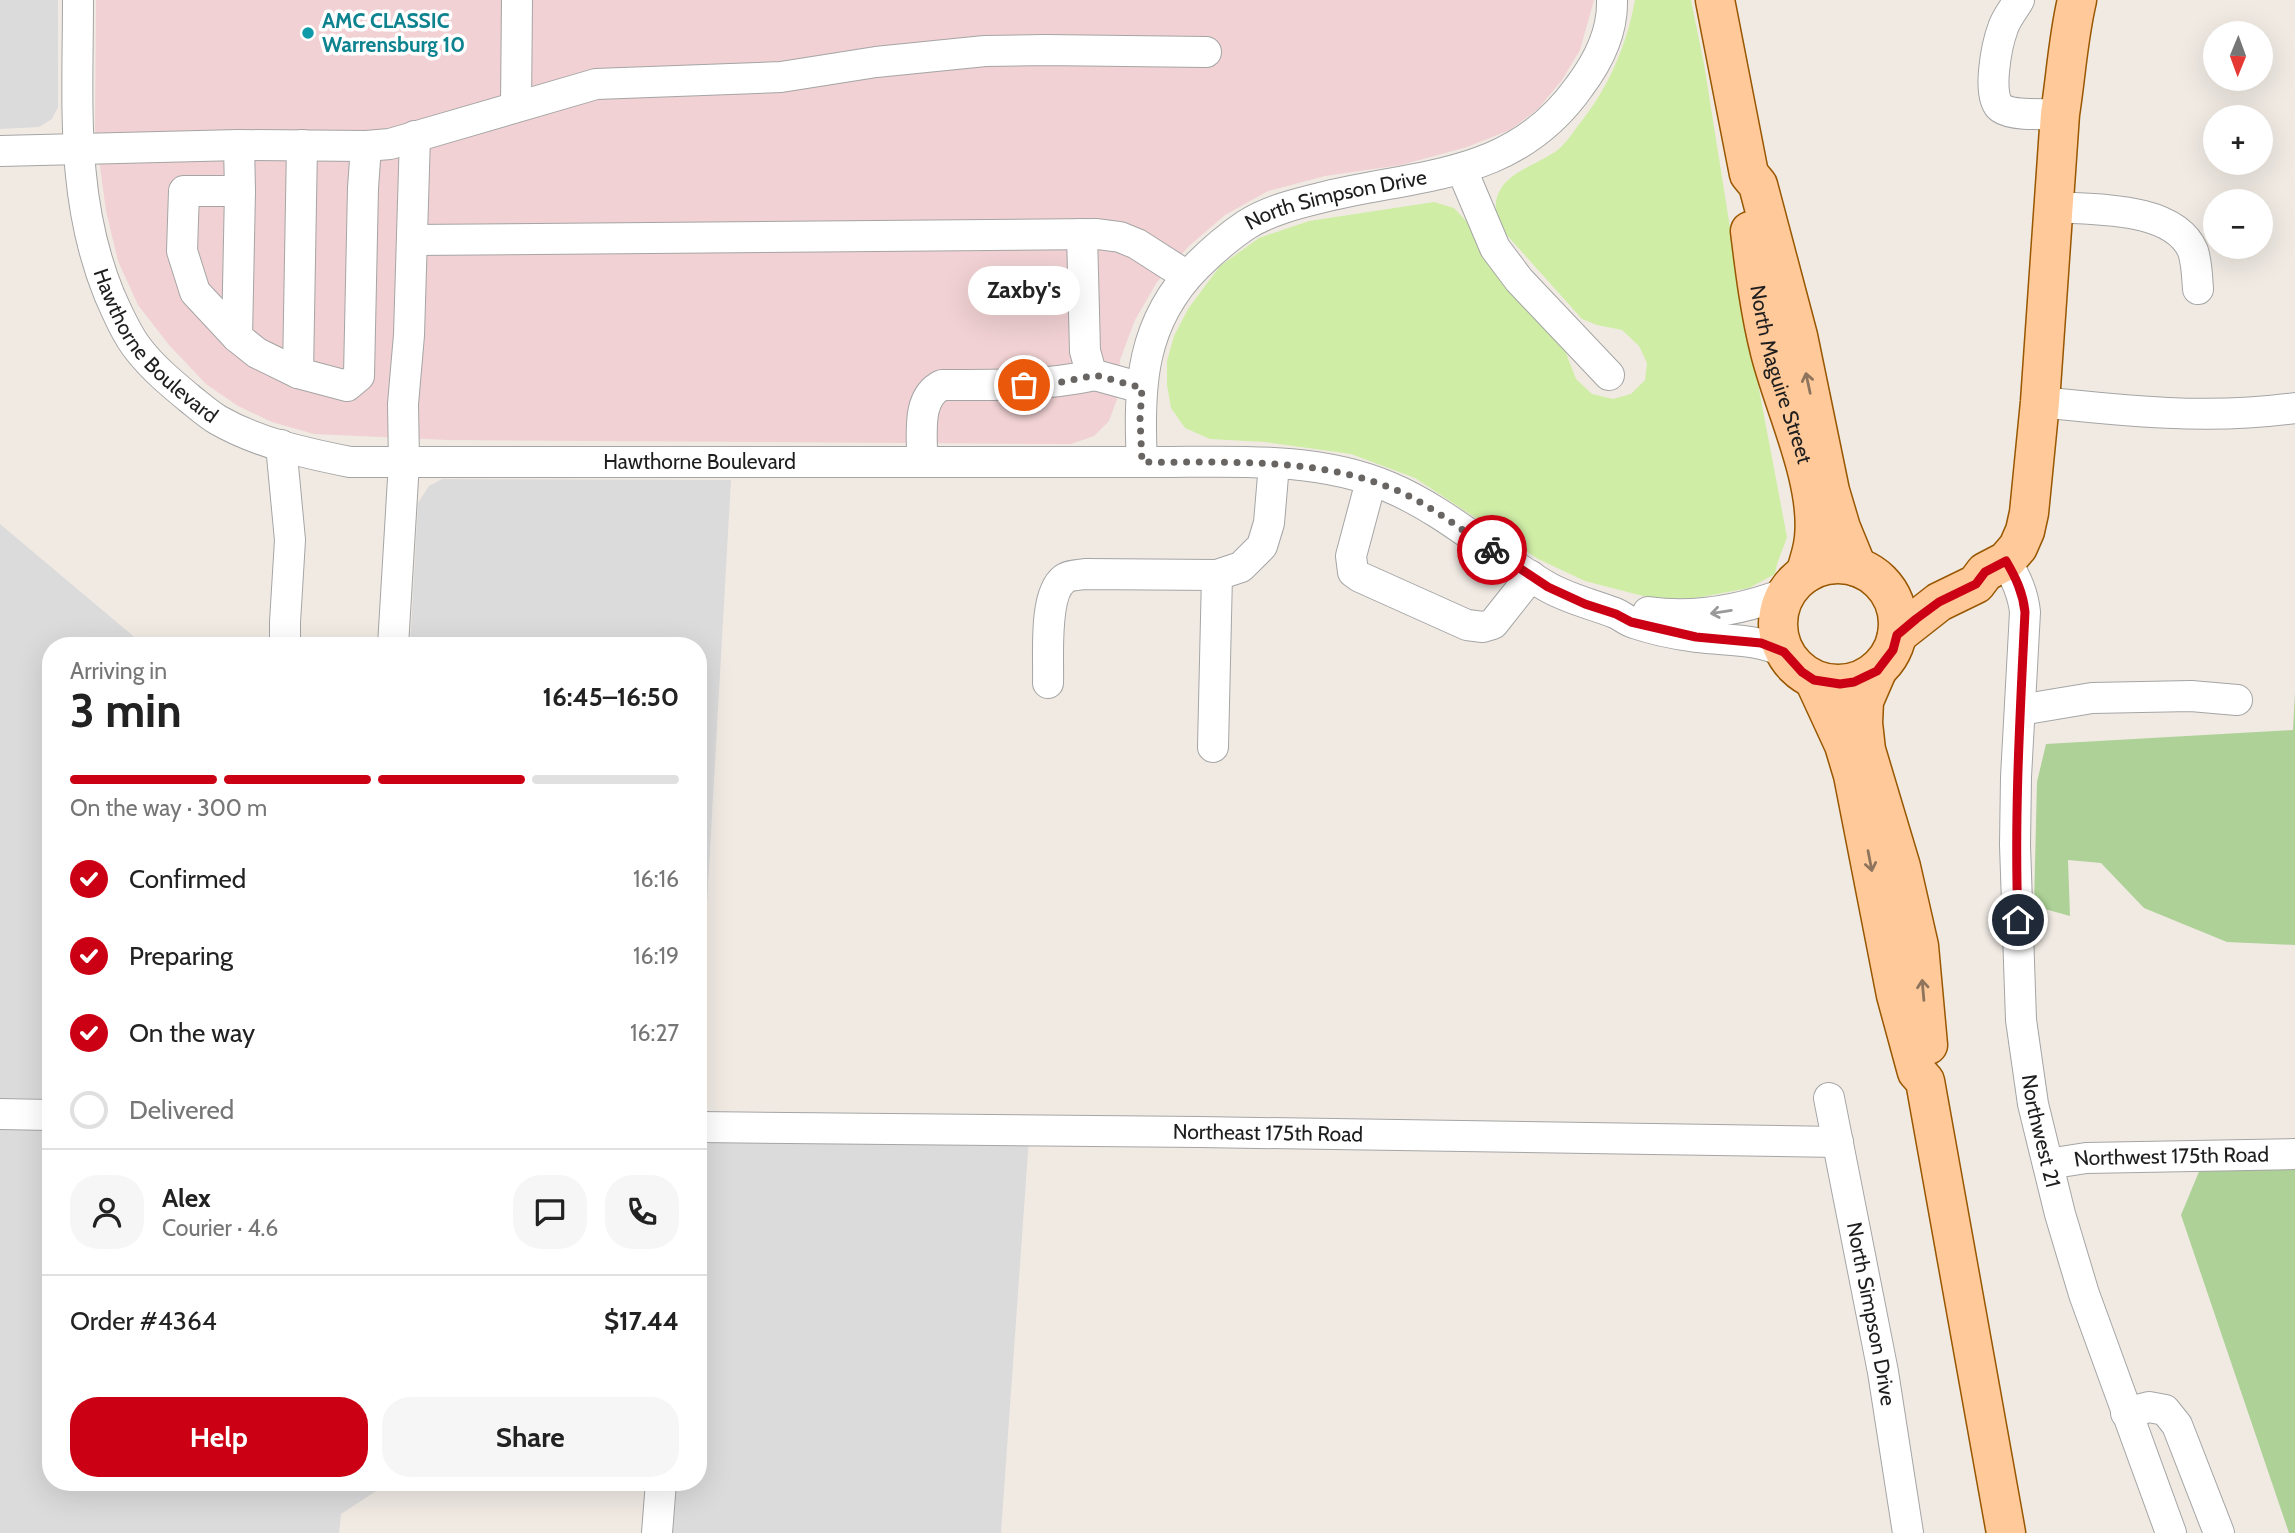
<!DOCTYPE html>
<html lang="en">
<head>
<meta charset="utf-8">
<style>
	body { margin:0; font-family:Cabin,sans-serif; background:#f6f6f6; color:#222; height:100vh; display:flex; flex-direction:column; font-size:26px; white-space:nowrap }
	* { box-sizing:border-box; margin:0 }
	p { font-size:23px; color:#767676 }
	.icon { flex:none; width:38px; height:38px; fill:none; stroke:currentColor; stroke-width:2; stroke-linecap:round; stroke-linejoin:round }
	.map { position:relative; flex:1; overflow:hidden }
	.drawer { position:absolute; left:42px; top:637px; width:665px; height:854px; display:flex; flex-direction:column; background:#fff; border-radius:28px; box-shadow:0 7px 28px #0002 }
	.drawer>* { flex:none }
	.needle { width:46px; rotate:181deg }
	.fabs { position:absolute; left:2203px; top:21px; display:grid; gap:14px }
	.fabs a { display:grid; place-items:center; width:70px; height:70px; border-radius:50%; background:#fff; box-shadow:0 7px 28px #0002; font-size:35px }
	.pin { position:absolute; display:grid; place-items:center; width:60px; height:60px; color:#fff; margin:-30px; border:4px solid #fff; border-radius:50%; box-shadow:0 2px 7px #0007 }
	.courier { position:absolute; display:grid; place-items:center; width:70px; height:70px; margin:-35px; border:5px solid #cc0014; border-radius:50%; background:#fff; color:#222; box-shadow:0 2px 9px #0007 }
	.bubble { position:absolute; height:49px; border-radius:24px; background:#fff; box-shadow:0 7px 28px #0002; font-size:23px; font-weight:800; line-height:49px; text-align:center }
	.summary em { font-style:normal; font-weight:800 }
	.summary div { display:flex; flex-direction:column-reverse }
	.summary { display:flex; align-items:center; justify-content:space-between; height:119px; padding:0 28px }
	h1 { font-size:46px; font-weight:800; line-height:52px }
	.bar { display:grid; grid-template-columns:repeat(4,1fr); gap:10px 7px; align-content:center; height:84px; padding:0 28px }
	.bar i { height:9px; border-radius:5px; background:#e0e0e0 }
	.bar .active { background:#cc0014 }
	.bar p { grid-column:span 4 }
	.line { display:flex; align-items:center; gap:18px; padding:0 28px; border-top:2px solid #e0e0e0 }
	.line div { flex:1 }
	.round { display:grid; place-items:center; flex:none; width:74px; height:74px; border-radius:28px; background:#f6f6f6 }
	ol { padding:0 28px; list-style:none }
	li { display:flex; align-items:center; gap:21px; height:77px }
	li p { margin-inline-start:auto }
	li .icon { padding:7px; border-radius:50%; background:#cc0014; color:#fff; stroke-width:4 }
	li:last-child { color:#767676 }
	li i { width:38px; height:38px; border:4px solid #e0e0e0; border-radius:50% }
	.button { display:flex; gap:14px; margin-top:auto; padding:14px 28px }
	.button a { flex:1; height:80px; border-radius:28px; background:#cc0014; color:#fff; font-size:28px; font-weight:800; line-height:80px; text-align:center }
	.button a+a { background:#f6f6f6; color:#222 }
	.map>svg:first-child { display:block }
	.residential { fill:#dcdbdb }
	.commercial { fill:#f1d1d3 }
	.grass { fill:#d0eda6 }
	.forest { fill:#add196 }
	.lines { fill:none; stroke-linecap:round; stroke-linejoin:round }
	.minor-casing { stroke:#a5a5a5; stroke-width:32 }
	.major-casing { stroke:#985700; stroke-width:41 }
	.minor { stroke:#fff; stroke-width:30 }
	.major { stroke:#ffc999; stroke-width:38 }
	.oneway { stroke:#8e745c }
	.oneway2 { stroke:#9a9a9a }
	.done { stroke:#686563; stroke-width:7; stroke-dasharray:0 12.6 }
	.route { stroke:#cc0014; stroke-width:9 }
	.culture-dot { fill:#0f9aa8; stroke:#fff; stroke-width:2.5 }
	.labels { text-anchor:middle; stroke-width:7; stroke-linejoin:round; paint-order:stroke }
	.culture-label { font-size:21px; font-weight:bold; fill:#0d838f; stroke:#fff; text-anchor:start }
	.street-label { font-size:21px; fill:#1e1e1e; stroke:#fff }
</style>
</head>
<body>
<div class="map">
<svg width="2295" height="1533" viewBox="0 0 2295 1533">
	<rect width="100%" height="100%" fill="#f0eae3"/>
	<path class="residential" d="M 0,0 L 58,0 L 58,107 L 52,119 L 39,127 L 0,129 Z
		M 442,479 L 731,480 L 698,1063 L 698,646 L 410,646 L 418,503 L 429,486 Z
		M 0,524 L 145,646 L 51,646 L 51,1099 L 0,1098 Z
		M 0,1128 L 51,1129 L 51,1482 L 390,1482 L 341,1514 L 339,1533 L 0,1533 Z
		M 715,1136 L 1029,1138 L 1001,1533 L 668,1533 L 672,1482 L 698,1482 L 698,1168 L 703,1149 Z"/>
	<path class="commercial" d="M 96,0 L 1594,0 L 1580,50 L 1562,80 L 1538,109 L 1510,130 L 1467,147 L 1401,165 L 1325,176 L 1268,191 L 1225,215 L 1189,246 L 1157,282 L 1135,320 L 1120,360 L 1117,399 L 1109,421 L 1094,436 L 1071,444 L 448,440 L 314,434 L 272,422 L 238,406 L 206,384 L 169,345 L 138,305 L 118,261 L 106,211 L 95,130 Z"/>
	<path class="grass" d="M 1635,0 L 1691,0 L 1704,64 L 1739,284 L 1787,537 C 1783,550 1777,560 1775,574 L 1749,588 L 1691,599 L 1647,597 L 1585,581 L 1538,559 L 1415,478 L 1351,454 L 1265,442 L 1210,439 L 1185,428 L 1171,408 L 1167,385 L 1167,361 L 1174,336 L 1188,309 L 1220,266 L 1259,238 L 1309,221 L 1434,202 L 1454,208 L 1468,223 L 1481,253 L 1561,340 L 1576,379 L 1592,394 L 1613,399 L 1631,394 L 1645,380 L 1647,363 L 1639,346 L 1622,330 L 1597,325 L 1582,319 L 1505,233 C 1496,218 1491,203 1502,187 C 1516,168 1542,163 1560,148 C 1566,142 1572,134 1577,127 C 1608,89 1626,48 1635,0 Z"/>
	<path class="forest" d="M 2295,692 L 2295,945 L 2227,942 L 2144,908 L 2101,863 L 2068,860 L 2070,916 L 2034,906 L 2037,782 L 2046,744 L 2293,730 Z
		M 2203,1162 L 2295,1164 L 2295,1533 L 2289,1533 L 2181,1215 Z"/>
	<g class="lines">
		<defs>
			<g id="minor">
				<path id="s1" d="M 78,0 C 78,101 70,198 109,294 C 117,312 126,334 139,350 C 153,368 171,383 189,398 C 198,405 208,414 218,420 C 258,443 305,453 350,462 L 1142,462 C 1223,463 1313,454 1389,487 C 1446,511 1493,555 1546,586 C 1568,599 1592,604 1615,613 C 1622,616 1627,621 1634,623 C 1654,630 1675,634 1696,637 C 1727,641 1756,638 1784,652"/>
				<path d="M 2019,0 C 2014,9 2006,18 2003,28 C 1997,44 1986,97 2001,108 C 2012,116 2046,114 2060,114"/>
				<path d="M 516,106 L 517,0"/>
				<path d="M 239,145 L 240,191 L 184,191 L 182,251 L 195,292 L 237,337 L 257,353 L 298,373 L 347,386 L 359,376 L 363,188 L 366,146"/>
				<path d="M 0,151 L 239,145 L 366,146 L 390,144 L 596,84 L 781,77 L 876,62 L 985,51 L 1045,50 L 1206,52"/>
				<path d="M 1462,170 L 1495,248 L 1519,280 L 1609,375"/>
				<path d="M 2054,207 C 2094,210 2174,206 2193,251 C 2197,264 2197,276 2198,289"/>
				<path d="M 1082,234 L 1085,351 L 1090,369 L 1095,375 L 1142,388"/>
				<path d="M 413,240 L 1097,234 L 1120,237 L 1137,244 L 1187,276"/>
				<path d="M 237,337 L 240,191"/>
				<path d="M 298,373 L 302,145"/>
				<path d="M 2040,402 C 2125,411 2210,420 2295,408"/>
				<path d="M 281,445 L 290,540 L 285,622 L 285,646"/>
				<path d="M 922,462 C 923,437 915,398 942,385 C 993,385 1044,386 1095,375"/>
				<path id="s2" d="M 1142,462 C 1138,387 1141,322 1197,266 C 1212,251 1228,237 1246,225 C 1268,211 1295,204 1320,198 C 1419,173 1513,180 1579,87 C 1598,62 1613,32 1612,0"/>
				<path d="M 1371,481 L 1351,556 L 1353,572 L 1360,577 L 1467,625 L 1483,627 L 1493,624 L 1531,576"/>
				<path id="s3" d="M 2006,561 C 2016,578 2023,593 2025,612 L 2016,777 L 2015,845 L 2021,1020 L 2033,1104 L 2060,1214 L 2084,1294 L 2171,1533"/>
				<path d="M 1648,612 C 1696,619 1741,610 1786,593"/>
				<path d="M 393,646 L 404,462 L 403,404 L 409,335 L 415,136"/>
				<path d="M 1048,683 C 1049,658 1043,595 1064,579 C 1069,575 1079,575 1085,574 L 1217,575 L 1241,567 L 1262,546 L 1269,523 L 1274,464"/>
				<path d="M 2020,710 L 2092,698 L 2191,696 L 2237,700"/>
				<path d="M 1213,747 L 1217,575"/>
				<path id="s4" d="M 1829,1098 L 1883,1372 L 1908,1533"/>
				<path d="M 0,1114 L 51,1115"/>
				<path id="s5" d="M 698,1127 L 1199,1132 L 1838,1142"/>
				<path id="s6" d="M 2048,1164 L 2086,1158 L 2295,1154"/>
				<path d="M 2126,1413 L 2149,1407 L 2165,1410 L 2177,1425 L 2219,1533"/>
				<path d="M 657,1533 L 661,1482"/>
			</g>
			<g id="major">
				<path d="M 1715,0 L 1749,174 L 1758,185 L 1798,336 L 1830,491 L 1841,528 L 1857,567"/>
				<path id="s7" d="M 1750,231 C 1755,272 1760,312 1770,352 C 1784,408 1820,480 1814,538 C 1813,550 1809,562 1805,574"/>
				<circle cx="1838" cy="624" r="60"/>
				<path d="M 1897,635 L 1939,602 L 1976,584 L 1985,572 L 2006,561 L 2018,547 L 2025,531 L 2029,513 L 2040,402 L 2060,114 C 2066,76 2068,38 2077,0"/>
				<path d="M 1877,671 L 1864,701 L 1863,723 L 1866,750 L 1901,867 L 1919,946 L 1928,1045"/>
				<path d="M 1814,680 L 1844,745 L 1853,775 L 1896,995 L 1917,1072 L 1925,1081 L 2006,1533"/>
			</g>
		</defs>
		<use href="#minor" class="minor-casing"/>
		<use href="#major" class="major-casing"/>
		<use href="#minor" class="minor"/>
		<use href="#major" class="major"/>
	</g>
	<defs><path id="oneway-shaft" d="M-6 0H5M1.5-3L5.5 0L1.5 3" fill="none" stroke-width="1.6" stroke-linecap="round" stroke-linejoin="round" transform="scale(1.75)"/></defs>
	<g class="oneway">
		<use href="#oneway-shaft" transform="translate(1808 383) rotate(-102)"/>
		<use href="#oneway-shaft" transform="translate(1870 861) rotate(79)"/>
		<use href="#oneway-shaft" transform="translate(1923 990) rotate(-95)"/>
	</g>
	<use class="oneway2" href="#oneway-shaft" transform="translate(1721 612) rotate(171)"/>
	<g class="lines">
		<path class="done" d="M 1024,385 L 1063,382 L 1095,375 L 1142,388 L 1140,419 L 1142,462 C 1224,463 1309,457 1386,486 C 1425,500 1458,528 1492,550"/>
		<path class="route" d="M 1492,550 L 1548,587 L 1585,604 L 1616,614 L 1631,622 L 1696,637 L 1761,643 L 1784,652 L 1802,672 L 1814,680 L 1840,684 L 1854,682 L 1877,671 L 1893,650 L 1897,635 L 1916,619 L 1939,602 L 1976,584 L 1985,572 L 2006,561 C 2016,578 2023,593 2025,612 C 2020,715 2014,817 2018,920"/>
	</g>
	<circle class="culture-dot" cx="308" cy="33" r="7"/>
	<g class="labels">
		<g class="culture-label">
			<text x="322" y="28">AMC CLASSIC<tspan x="322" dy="24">Warrensburg 10</tspan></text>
		</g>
		<g class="street-label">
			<text dy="7" stroke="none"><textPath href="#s2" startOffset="369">North Simpson Drive</textPath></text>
			<text dy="7" stroke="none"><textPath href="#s1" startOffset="368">Hawthorne Boulevard</textPath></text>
			<text dy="7" stroke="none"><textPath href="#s7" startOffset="147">North Maguire Street</textPath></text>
			<text dy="7" stroke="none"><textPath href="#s1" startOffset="956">Hawthorne Boulevard</textPath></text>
			<text dy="7" stroke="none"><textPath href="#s3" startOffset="576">Northwest 21</textPath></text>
			<text dy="7" stroke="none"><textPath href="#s5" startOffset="570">Northeast 175th Road</textPath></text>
			<text dy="7" stroke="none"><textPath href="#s6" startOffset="124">Northwest 175th Road</textPath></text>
			<text dy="7" stroke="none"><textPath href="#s4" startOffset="220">North Simpson Drive</textPath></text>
		</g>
	</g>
</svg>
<div class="fabs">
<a><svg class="needle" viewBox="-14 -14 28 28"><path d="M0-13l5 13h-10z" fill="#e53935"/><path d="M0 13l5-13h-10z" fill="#767676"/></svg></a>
<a>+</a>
<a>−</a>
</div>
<div class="pin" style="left:1024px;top:385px;background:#ea580c"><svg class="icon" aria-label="bag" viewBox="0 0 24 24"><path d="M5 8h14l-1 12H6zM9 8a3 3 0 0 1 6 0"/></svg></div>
<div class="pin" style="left:2018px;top:920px;background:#1f2937"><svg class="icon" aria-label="home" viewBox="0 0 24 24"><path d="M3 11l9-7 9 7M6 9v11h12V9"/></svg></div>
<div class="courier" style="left:1492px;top:550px"><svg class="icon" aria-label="bike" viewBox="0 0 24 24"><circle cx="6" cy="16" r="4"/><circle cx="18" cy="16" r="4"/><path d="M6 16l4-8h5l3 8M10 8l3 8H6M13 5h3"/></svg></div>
<div class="bubble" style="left:968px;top:266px;width:112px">Zaxby's</div>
<section class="drawer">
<div class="summary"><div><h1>3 min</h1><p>Arriving in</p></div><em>16:45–16:50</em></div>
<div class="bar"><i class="active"></i><i class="active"></i><i class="active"></i><i></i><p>On the way · 300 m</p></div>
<ol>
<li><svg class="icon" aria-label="check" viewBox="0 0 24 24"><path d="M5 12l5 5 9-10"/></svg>Confirmed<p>16:16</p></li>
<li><svg class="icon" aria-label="check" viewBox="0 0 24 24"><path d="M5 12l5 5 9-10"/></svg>Preparing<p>16:19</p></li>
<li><svg class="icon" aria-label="check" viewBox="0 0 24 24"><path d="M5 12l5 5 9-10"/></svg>On the way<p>16:27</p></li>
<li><i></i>Delivered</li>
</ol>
<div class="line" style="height:126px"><a class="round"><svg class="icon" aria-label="person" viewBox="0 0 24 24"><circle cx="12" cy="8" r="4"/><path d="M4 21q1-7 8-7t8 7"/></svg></a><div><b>Alex</b><p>Courier · 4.6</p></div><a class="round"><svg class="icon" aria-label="chat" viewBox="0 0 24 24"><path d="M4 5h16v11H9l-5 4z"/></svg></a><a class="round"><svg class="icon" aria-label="phone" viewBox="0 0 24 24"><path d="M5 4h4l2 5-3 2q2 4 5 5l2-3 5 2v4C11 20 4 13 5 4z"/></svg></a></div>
<div class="line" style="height:91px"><div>Order #4364</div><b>$17.44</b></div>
<div class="button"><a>Help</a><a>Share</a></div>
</section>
</div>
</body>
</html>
